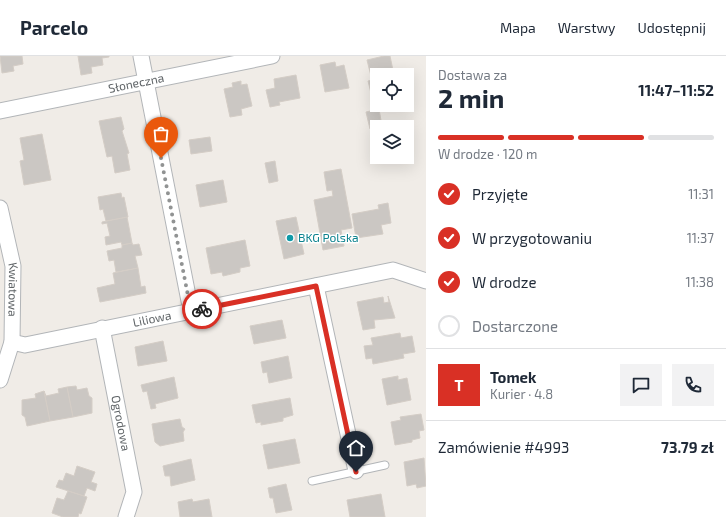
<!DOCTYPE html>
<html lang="pl">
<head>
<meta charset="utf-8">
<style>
	body { margin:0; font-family:"Exo 2",sans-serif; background:#f2f2f3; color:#1f2937; height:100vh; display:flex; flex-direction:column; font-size:15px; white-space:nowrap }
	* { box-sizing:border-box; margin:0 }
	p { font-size:13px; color:#747a83 }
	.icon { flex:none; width:22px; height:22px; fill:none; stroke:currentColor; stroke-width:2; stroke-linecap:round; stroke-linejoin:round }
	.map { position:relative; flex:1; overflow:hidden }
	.details { display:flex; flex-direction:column; background:#fff; width:300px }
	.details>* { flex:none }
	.controls { position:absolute; left:370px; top:12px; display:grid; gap:8px }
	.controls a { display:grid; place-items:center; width:44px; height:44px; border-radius:0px; background:#fff; box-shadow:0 4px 16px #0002; font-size:20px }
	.pin { position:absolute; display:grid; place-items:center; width:34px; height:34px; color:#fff; margin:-41px -17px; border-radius:50% 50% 50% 0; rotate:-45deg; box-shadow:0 0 4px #0007 }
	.pin .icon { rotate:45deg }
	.courier { position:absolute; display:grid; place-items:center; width:40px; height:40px; margin:-20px; border:3px solid #d93025; border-radius:50%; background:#fff; color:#222; box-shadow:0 1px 5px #0007 }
	.summary em { font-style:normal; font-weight:700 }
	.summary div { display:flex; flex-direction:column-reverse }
	.summary { display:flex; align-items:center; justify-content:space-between; height:68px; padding:0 12px }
	h1 { font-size:26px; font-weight:700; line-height:30px }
	.bar { display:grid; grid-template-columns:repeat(4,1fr); gap:6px 4px; align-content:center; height:48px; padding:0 12px }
	.bar i { height:5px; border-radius:3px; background:#e0e1e3 }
	.bar .active { background:#d93025 }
	.bar p { grid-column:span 4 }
	.line { display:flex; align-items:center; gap:10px; padding:0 12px; border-top:1px solid #e0e1e3 }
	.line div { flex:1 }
	.round { display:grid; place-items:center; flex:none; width:42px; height:42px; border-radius:0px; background:#f2f2f3 }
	ol { padding:0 12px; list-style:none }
	li { display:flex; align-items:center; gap:12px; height:44px }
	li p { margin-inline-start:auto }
	li .icon { padding:4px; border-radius:50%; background:#d93025; color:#fff; stroke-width:4 }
	li:last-child { color:#747a83 }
	li i { width:22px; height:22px; border:2px solid #e0e1e3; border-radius:50% }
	header { display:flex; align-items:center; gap:24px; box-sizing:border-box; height:56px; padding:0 20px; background:#fff; border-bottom:1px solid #e0e1e3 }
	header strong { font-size:19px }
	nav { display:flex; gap:22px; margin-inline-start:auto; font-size:14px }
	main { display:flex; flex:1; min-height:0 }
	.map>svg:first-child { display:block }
	.building { fill:#cbc7c3; stroke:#d4cdc6 }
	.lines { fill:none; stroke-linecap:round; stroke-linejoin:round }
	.lane-casing { stroke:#b2b5b8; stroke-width:9 }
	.street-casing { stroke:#b2b5b8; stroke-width:17 }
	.lane { stroke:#fff; stroke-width:7 }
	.street { stroke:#fff; stroke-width:15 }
	.done { stroke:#919393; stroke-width:4; stroke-dasharray:0 7.2 }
	.route { stroke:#d93025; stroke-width:5 }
	.culture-dot { fill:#0f9aa8; stroke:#fff; stroke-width:1.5 }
	.labels { text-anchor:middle; stroke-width:3; stroke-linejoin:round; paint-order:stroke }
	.street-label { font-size:12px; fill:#5e6366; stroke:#fff }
	.culture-label { font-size:12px; fill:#0d838f; stroke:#fff; text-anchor:start }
</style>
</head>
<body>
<header>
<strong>Parcelo</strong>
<nav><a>Mapa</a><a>Warstwy</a><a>Udostępnij</a></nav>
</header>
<main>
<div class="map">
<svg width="426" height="461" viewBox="0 0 426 461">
	<rect width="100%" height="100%" fill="#f0ece7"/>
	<path class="building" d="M 0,0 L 22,0 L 23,8 L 13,10 L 14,15 L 2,17 Z
		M 78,0 L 109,0 L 109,1 L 102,2 L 103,9 L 91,11 L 92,17 L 81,19 Z
		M 384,0 L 390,0 L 394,19 L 377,19 L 377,35 L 371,37 L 368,25 L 372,24 L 367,4 Z
		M 335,6 L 336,11 L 344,9 L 349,32 L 325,36 L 320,9 Z
		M 296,19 L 300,42 L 279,46 L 280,49 L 270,51 L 266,34 L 275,32 L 274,23 Z
		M 241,25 L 241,29 L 247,28 L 252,50 L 241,53 L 242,59 L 230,61 L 224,33 L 233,31 L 232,27 Z
		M 379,53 L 382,70 L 370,73 L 366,56 Z
		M 121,61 L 124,73 L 122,75 L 129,97 L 127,98 L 130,114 L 115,117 L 112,100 L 107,101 L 99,65 Z
		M 42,78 L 51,124 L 24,129 L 20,105 L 24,104 L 20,82 Z
		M 210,81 L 212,95 L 191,98 L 189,84 Z
		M 275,105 L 278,125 L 269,127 L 265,107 Z
		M 341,113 L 352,172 L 341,174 L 344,190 L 323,194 L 314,144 L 333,140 L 332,134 L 327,135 L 324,116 Z
		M 223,124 L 227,146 L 200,151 L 196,129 Z
		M 121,137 L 122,142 L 124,141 L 128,161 L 106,165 L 103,153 L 100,154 L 98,141 Z
		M 388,147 L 391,167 L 381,169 L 383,178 L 356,182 L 352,158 L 379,153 L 378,149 Z
		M 127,161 L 132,187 L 122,189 L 121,186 L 106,189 L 105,181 L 110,180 L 107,167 L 102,168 L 102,166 Z
		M 296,161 L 304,198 L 284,203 L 276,165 Z
		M 245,184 L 250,210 L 240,212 L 240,216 L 223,220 L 222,216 L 211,218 L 206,192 Z
		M 132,187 L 133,189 L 139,188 L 142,199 L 135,200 L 138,212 L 116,216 L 114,204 L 109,205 L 107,195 L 122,192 L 122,189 Z
		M 138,212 L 141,231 L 145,230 L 146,237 L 100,246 L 97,232 L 115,228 L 113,217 Z
		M 388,240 L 395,262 L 374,264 L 375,272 L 363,274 L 357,246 L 383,241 L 384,247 L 389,246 Z
		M 282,264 L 286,282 L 254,288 L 250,270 Z
		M 400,277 L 401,282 L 412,280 L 415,296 L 403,298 L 404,302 L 373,308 L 372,302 L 366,303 L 364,290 L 373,289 L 371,282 Z
		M 163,285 L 167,305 L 138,310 L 135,291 Z
		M 288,300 L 292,322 L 269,327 L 267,316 L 263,317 L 261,306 Z
		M 398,320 L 398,324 L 407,322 L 411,344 L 387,349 L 382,323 Z
		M 174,321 L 178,342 L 155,348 L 156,352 L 151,353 L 147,335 L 143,336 L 141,329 Z
		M 76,330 L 77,334 L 87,332 L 89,340 L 92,342 L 92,357 L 73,361 L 67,331 Z
		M 67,331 L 73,361 L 50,365 L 44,335 L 46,340 L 59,337 L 58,333 Z
		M 44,335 L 50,365 L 27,370 L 25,361 L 22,359 L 22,344 L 36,342 L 35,338 Z
		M 290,342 L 293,359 L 283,362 L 283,365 L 261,369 L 261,366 L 256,367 L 252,349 Z
		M 421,358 L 424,374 L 419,375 L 420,382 L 412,384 L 412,386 L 395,389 L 391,366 L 401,364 L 400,361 Z
		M 180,363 L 182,371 L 185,373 L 183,376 L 184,385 L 160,390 L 155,386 L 152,368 Z
		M 295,383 L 300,407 L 268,413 L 263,389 Z
		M 424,402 L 426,430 L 417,432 L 416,428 L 407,430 L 404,406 Z
		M 191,403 L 195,424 L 171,430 L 170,420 L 165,420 L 163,410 Z
		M 77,410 L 95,416 L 91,426 L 97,428 L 95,435 L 87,432 L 84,440 L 56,431 L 59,424 L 63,425 L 66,417 L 74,420 Z
		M 286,428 L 292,454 L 276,457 L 273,442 L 270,442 L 268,432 Z
		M 68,435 L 87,441 L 81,458 L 79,457 L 78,461 L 63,461 L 52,457 L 57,442 L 64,444 Z
		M 381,438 L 385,461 L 350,461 L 347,444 Z
		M 192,443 L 193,446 L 209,443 L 212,461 L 180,461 L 178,446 Z"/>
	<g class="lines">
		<defs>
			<path id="lane" d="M 312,425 L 385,409"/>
			<g id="street">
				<path d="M 141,0 L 191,255"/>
				<path id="s1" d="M 0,55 L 272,0"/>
				<path id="s2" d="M 0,152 L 13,210 L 12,286 L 0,324"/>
				<path d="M 316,230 L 356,415"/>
				<path id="s3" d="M 102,272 L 134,436 L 126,461"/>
				<path id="s4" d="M 12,286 L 25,289 L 393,214 L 426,225"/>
			</g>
		</defs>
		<use href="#lane" class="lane-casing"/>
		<use href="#street" class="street-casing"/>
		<use href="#lane" class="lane"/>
		<use href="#street" class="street"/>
	</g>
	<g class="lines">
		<path class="done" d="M 161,102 L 191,255 L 202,253"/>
		<path class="route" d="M 202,253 L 316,230 L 356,416"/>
	</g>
	<circle class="culture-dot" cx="290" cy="182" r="4"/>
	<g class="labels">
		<g class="street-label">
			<text dy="4" stroke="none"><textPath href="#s1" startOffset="139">Słoneczna</textPath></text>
			<text dy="4" stroke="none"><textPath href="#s2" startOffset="83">Kwiatowa</textPath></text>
			<text dy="4" stroke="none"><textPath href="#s4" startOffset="143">Liliowa</textPath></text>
			<text dy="4" stroke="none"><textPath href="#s3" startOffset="97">Ogrodowa</textPath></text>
		</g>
		<g class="culture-label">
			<text x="298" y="186">BKG Polska</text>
		</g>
	</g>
</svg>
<div class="controls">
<a><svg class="icon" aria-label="locate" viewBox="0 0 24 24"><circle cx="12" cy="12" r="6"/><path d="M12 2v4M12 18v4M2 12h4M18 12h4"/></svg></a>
<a><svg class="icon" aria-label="layers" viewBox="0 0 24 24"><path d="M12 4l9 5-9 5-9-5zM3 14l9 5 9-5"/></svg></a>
</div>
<div class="pin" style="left:161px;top:102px;background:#ea580c"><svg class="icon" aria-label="bag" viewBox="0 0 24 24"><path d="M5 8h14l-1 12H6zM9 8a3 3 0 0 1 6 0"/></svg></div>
<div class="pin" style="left:356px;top:416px;background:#1f2937"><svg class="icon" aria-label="home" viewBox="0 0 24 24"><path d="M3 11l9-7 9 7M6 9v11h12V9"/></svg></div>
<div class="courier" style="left:202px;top:253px"><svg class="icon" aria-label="bike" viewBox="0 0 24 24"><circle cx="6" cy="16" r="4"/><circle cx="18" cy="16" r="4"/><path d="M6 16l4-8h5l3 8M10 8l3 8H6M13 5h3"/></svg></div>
</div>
<section class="details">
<div class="summary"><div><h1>2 min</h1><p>Dostawa za</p></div><em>11:47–11:52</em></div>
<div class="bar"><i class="active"></i><i class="active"></i><i class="active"></i><i></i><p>W drodze · 120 m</p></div>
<ol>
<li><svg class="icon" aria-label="check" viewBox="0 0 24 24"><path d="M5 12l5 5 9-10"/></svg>Przyjęte<p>11:31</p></li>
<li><svg class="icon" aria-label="check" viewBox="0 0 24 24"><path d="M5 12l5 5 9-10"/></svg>W przygotowaniu<p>11:37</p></li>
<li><svg class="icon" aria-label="check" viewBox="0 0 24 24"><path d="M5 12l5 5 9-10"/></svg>W drodze<p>11:38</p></li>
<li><i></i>Dostarczone</li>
</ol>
<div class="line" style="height:72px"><b class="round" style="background:#d93025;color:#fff">T</b><div><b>Tomek</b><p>Kurier · 4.8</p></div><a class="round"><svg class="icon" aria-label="chat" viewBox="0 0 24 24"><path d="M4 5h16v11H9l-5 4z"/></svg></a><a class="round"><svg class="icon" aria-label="phone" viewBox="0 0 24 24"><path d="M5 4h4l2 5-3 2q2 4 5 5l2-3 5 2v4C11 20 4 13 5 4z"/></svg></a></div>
<div class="line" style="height:52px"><div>Zamówienie #4993</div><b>73.79 zł</b></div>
</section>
</main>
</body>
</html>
